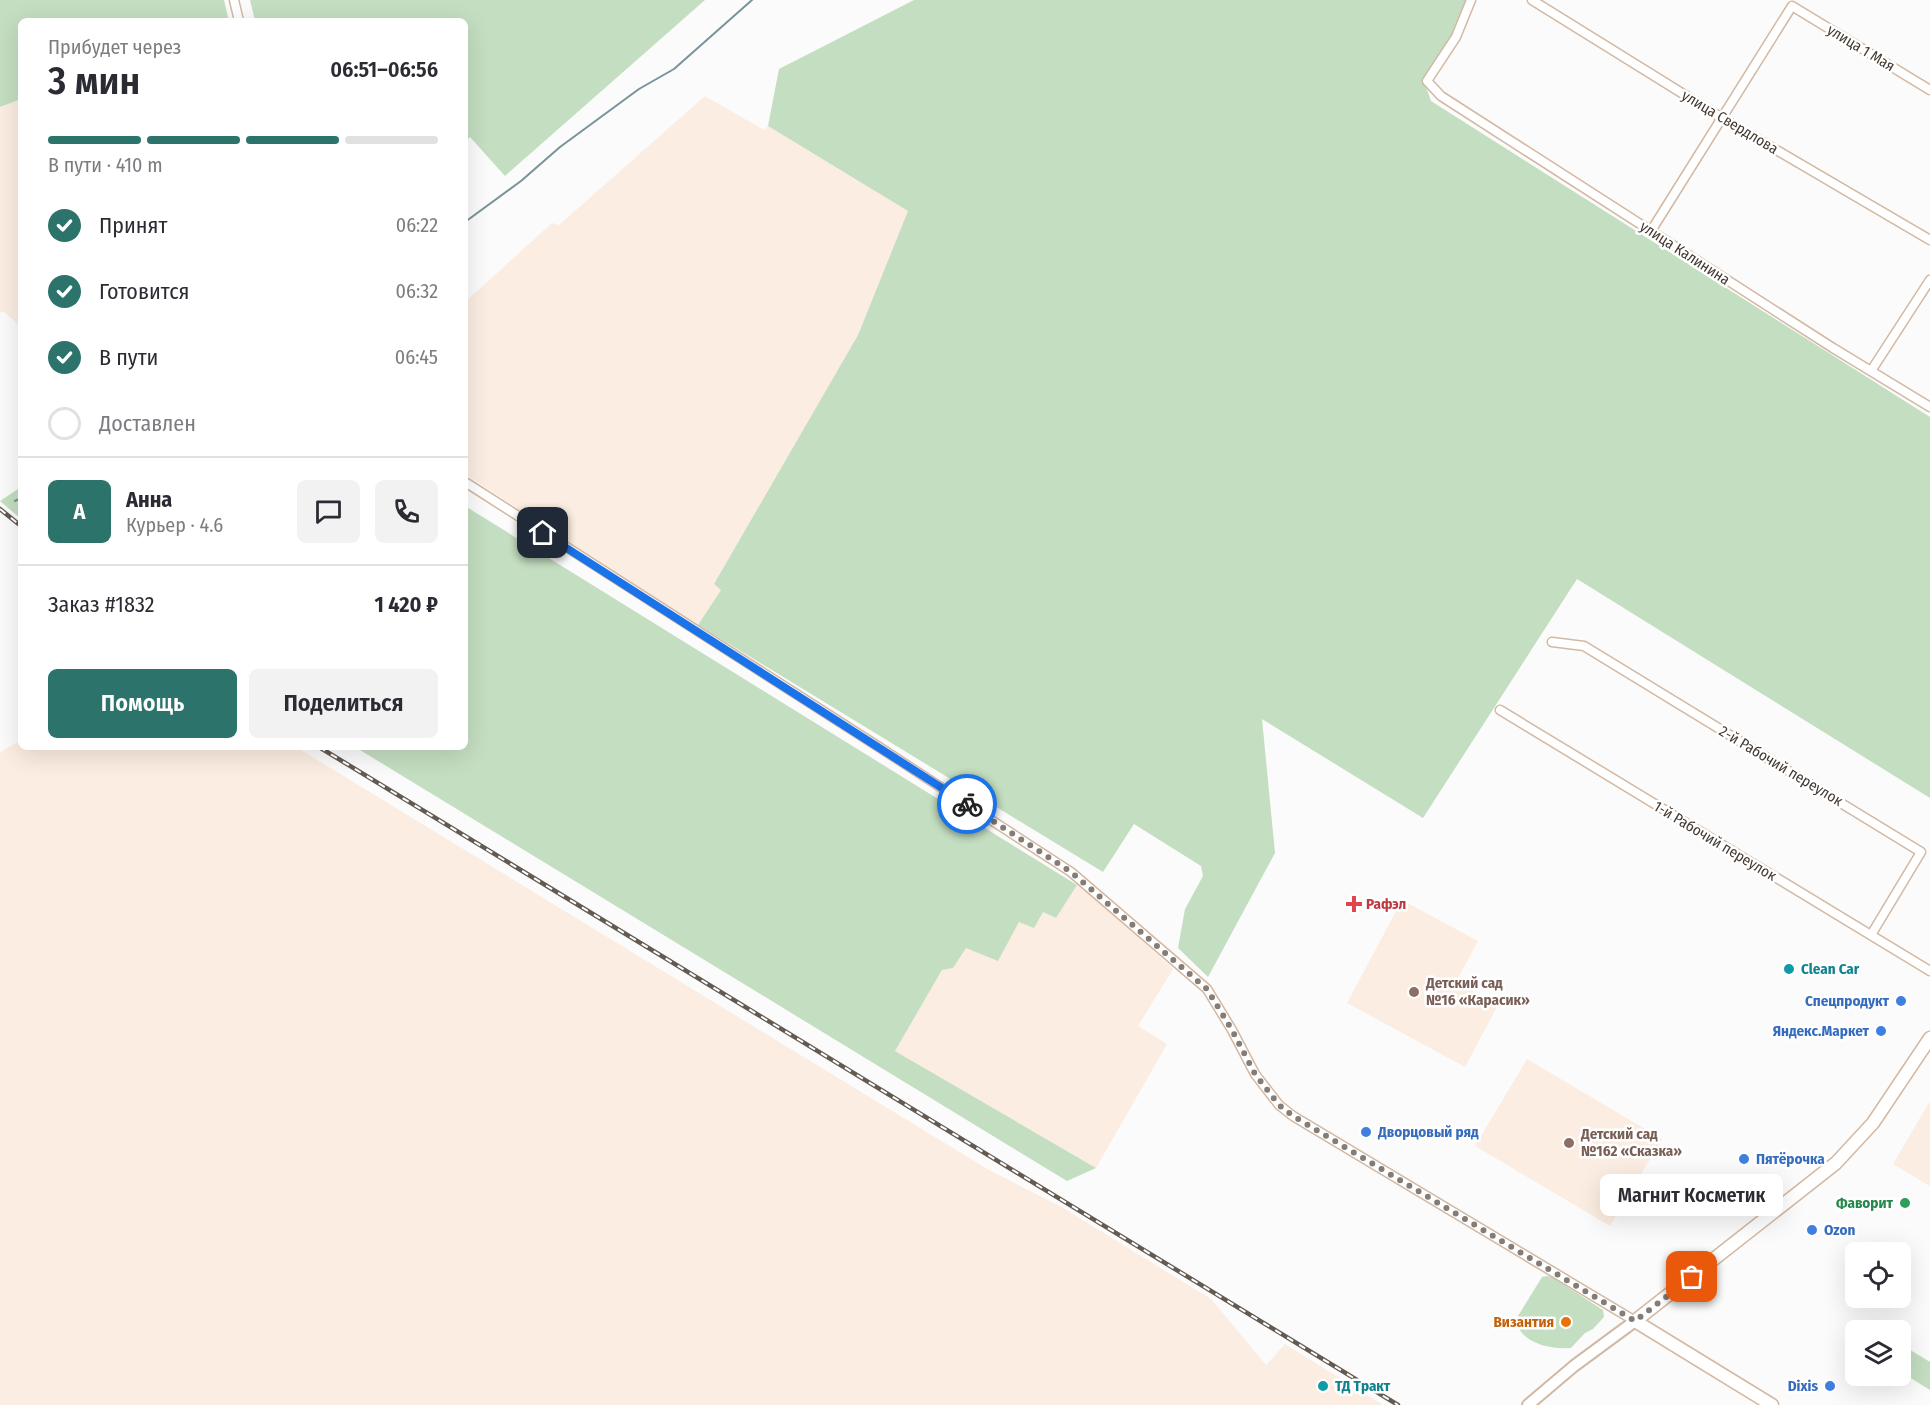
<!DOCTYPE html>
<html lang="ru">
<head>
<meta charset="utf-8">
<style>
	body { margin:0; font-family:"Fira Sans Condensed",sans-serif; background:#f2f2f3; color:#2b2b33; height:100vh; display:flex; flex-direction:column; font-size:22px; white-space:nowrap }
	* { box-sizing:border-box; margin:0 }
	p { font-size:20px; color:#7c7c81 }
	.icon { flex:none; width:33px; height:33px; fill:none; stroke:currentColor; stroke-width:2; stroke-linecap:round; stroke-linejoin:round }
	.map { position:relative; flex:1; overflow:hidden }
	.drawer { position:absolute; left:18px; top:18px; width:450px; height:732px; display:flex; flex-direction:column; background:#fff; border-radius:9px; box-shadow:0 6px 24px #0002 }
	.drawer>* { flex:none }
	.controls { position:absolute; left:1845px; top:1242px; display:grid; gap:12px }
	.controls a { display:grid; place-items:center; width:66px; height:66px; border-radius:9px; background:#fff; box-shadow:0 6px 24px #0002; font-size:30px }
	.pin { position:absolute; display:grid; place-items:center; width:51px; height:51px; color:#fff; margin:-26px; border-radius:12px; box-shadow:0 3px 9px #0006 }
	.courier { position:absolute; display:grid; place-items:center; width:60px; height:60px; margin:-30px; border:4px solid #1a73e8; border-radius:50%; background:#fff; color:#222; box-shadow:0 2px 8px #0007 }
	.bubble { position:absolute; height:42px; border-radius:9px; background:#fff; box-shadow:0 6px 24px #0002; font-size:20px; font-weight:600; line-height:42px; text-align:center }
	.overview em { font-style:normal; font-weight:600 }
	.overview div { display:flex; flex-direction:column-reverse }
	.overview { display:flex; align-items:center; justify-content:space-between; height:102px; padding:0 30px }
	h1 { font-size:39px; font-weight:600; line-height:45px }
	.bar { display:grid; grid-template-columns:repeat(4,1fr); gap:9px 6px; align-content:center; height:72px; padding:0 30px }
	.bar i { height:8px; border-radius:4px; background:#e1e1e2 }
	.bar .current { background:#2b736b }
	.bar p { grid-column:span 4 }
	.line { display:flex; align-items:center; gap:15px; padding:0 30px; border-top:2px solid #e1e1e2 }
	.line div { flex:1 }
	.round { display:grid; place-items:center; flex:none; width:63px; height:63px; border-radius:9px; background:#f2f2f3 }
	ol { padding:0 30px; list-style:none }
	li { display:flex; align-items:center; gap:18px; height:66px }
	li p { margin-inline-start:auto }
	li .icon { padding:6px; border-radius:50%; background:#2b736b; color:#fff; stroke-width:4 }
	li:last-child { color:#7c7c81 }
	li i { width:33px; height:33px; border:3px solid #e1e1e2; border-radius:50% }
	.action { display:flex; gap:12px; margin-top:auto; padding:12px 30px }
	.action a { flex:1; height:69px; border-radius:9px; background:#2b736b; color:#fff; font-size:24px; font-weight:600; line-height:69px; text-align:center }
	.action a+a { background:#f2f2f3; color:#2b2b33 }
	.map>svg:first-child { display:block }
	.built { fill:#fbede1 }
	.green { fill:#c4dec1 }
	.lines { fill:none; stroke-linecap:round; stroke-linejoin:round }
	.stream { stroke:#78939a; stroke-width:2 }
	.minor-casing { stroke:#d3b8a2; stroke-width:11 }
	.tertiary-casing { stroke:#d3b8a2; stroke-width:14 }
	.secondary-casing { stroke:#d3b8a2; stroke-width:15 }
	.minor { stroke:#fff; stroke-width:8 }
	.tertiary { stroke:#fff; stroke-width:10 }
	.secondary { stroke:#fff; stroke-width:12 }
	.rail-casing { stroke:#635a52; stroke-width:4.5 }
	.rail { stroke:#fff; stroke-width:2; stroke-dasharray:7; stroke-linecap:butt }
	.done { stroke:#847d77; stroke-width:6; stroke-dasharray:0 10.8 }
	.route { stroke:#1a73e8; stroke-width:8 }
	.health-dot { fill:#e0444e; stroke:#fff; stroke-width:2 }
	.culture-dot { fill:#0f9aa8; stroke:#fff; stroke-width:2 }
	.education-dot { fill:#8d6e63; stroke:#fff; stroke-width:2 }
	.shop-dot { fill:#3f7fe0; stroke:#fff; stroke-width:2 }
	.leisure-dot { fill:#2e9e5b; stroke:#fff; stroke-width:2 }
	.food-dot { fill:#e8710a; stroke:#fff; stroke-width:2 }
	.labels { text-anchor:middle; stroke-width:5; stroke-linejoin:round; paint-order:stroke }
	.street-label { font-size:15px; fill:#443930; stroke:#fff }
	.health-label { font-size:15px; font-weight:bold; fill:#be3a42; stroke:#fff; text-anchor:start }
	.culture-label { font-size:15px; font-weight:bold; fill:#0d838f; stroke:#fff; text-anchor:start }
	.education-label { font-size:15px; font-weight:bold; fill:#785e54; stroke:#fff; text-anchor:start }
	.shop-label { font-size:15px; font-weight:bold; fill:#366cbe; stroke:#fff; text-anchor:end }
	.leisure-label { font-size:15px; font-weight:bold; fill:#27864d; stroke:#fff; text-anchor:end }
	.food-label { font-size:15px; font-weight:bold; fill:#c56008; stroke:#fff; text-anchor:end }
</style>
</head>
<body>
<div class="map">
<svg width="1930" height="1405" viewBox="0 0 1930 1405">
	<rect width="100%" height="100%" fill="#fbfbfb"/>
	<path class="built" d="M 705,96 L 764,130 L 768,126 L 908,211 L 858,335 L 714,584 L 721,590 L 698,625 L 640,589 L 465,474 L 465,302 L 552,223 L 559,225 Z
		M 21,99 L 21,327 L 3,311 L 0,313 L 0,107 Z
		M 21,740 L 21,747 L 296,747 L 989,1170 L 1060,1206 L 1211,1299 L 1266,1365 L 1285,1344 L 1383,1405 L 0,1405 L 0,752 Z
		M 1077,885 L 1090,894 L 1173,969 L 1138,1026 L 1167,1044 L 1096,1168 L 895,1051 L 942,970 L 953,968 L 966,947 L 1043,912 L 1056,918 Z
		M 1402,900 L 1478,941 L 1456,982 L 1498,1005 L 1465,1067 L 1347,1003 Z
		M 1527,1059 L 1662,1139 L 1610,1226 L 1475,1146 Z
		M 1930,1101 L 1930,1186 L 1893,1164 Z"/>
	<path class="green" d="M 0,0 L 224,0 L 229,21 L 21,21 L 21,99 L 0,107 Z
		M 250,0 L 705,0 L 505,176 L 470,137 L 465,141 L 465,21 L 255,21 Z
		M 914,0 L 1467,0 L 1453,36 L 1424,81 L 1431,101 L 1930,417 L 1930,798 L 1577,579 L 1423,818 L 1262,719 L 1275,853 L 1208,977 L 1178,948 L 1185,909 L 1203,876 L 1201,866 L 1134,824 L 1103,872 L 698,625 L 721,590 L 714,584 L 858,335 L 908,211 L 768,126 L 779,69 Z
		M 21,487 L 21,519 L 0,501 Z
		M 465,506 L 1077,885 L 1056,918 L 1043,912 L 1034,928 L 1019,922 L 998,961 L 966,948 L 953,968 L 942,970 L 895,1051 L 1096,1168 L 1067,1181 L 355,747 L 465,747 Z
		M 1547,1276 L 1552,1277 L 1603,1310 L 1604,1317 L 1593,1329 L 1585,1333 L 1571,1348 C 1550,1350 1514,1342 1518,1316 L 1542,1277 Z
		M 1904,1348 L 1907,1348 L 1930,1362 L 1930,1390 L 1901,1372 L 1901,1352 Z"/>
	<g class="lines">
		<path class="stream" d="M 465,222 L 521,181 L 560,147 L 639,89 L 674,69 L 752,0
			M 15,501 L 21,498"/>
		<defs>
			<path id="minor" d="M 234,0 L 239,21
				M 1471,0 L 1456,37 L 1427,81 L 1441,96 L 1833,348 L 1930,407
				M 1532,0 L 1722,118 L 1930,240
				M 1651,231 L 1792,6 L 1930,90
				M 1871,371 L 1930,280
				M 465,482 L 879,747 L 1071,872 L 1207,989 L 1232,1030 L 1255,1074 L 1279,1105 L 1293,1116 L 1635,1321
				M 1552,642 L 1584,646 L 1921,852 L 1871,935
				M 1500,710 L 1930,971"/>
			<path id="tertiary" d="M 1528,1405 L 1574,1366 L 1635,1321"/>
			<path id="secondary" d="M 1772,1405 L 1635,1321 L 1836,1163 L 1873,1123 L 1930,1038"/>
		</defs>
		<use href="#minor" class="minor-casing"/>
		<use href="#tertiary" class="tertiary-casing"/>
		<use href="#secondary" class="secondary-casing"/>
		<use href="#minor" class="minor"/>
		<use href="#tertiary" class="tertiary"/>
		<use href="#secondary" class="secondary"/>
		<defs>
			<path id="rail" d="M 0,509 L 21,526
				M 319,747 L 1398,1405"/>
		</defs>
		<use href="#rail" class="rail-casing"/>
		<use href="#rail" class="rail"/>
	</g>
	<g class="lines">
		<path class="done" d="M 967,804 L 1071,872 L 1207,989 L 1232,1030 L 1255,1074 L 1279,1105 L 1293,1116 L 1635,1321 L 1692,1277"/>
		<path class="route" d="M 543,533 L 967,804"/>
	</g>
	<path class="health-dot" d="M1351 895h6v6h6v6h-6v6h-6v-6h-6v-6h6z"/>
	<g class="culture-dot">
		<circle cx="1789" cy="969" r="6"/>
		<circle cx="1323" cy="1386" r="6"/>
	</g>
	<g class="education-dot">
		<circle cx="1414" cy="992" r="6"/>
		<circle cx="1569" cy="1143" r="6"/>
	</g>
	<g class="shop-dot">
		<circle cx="1901" cy="1001" r="6"/>
		<circle cx="1881" cy="1031" r="6"/>
		<circle cx="1366" cy="1132" r="6"/>
		<circle cx="1744" cy="1159" r="6"/>
		<circle cx="1812" cy="1230" r="6"/>
		<circle cx="1830" cy="1386" r="6"/>
	</g>
	<circle class="leisure-dot" cx="1905" cy="1203" r="6"/>
	<circle class="food-dot" cx="1566" cy="1322" r="6"/>
	<g class="labels">
		<g class="street-label">
			<text transform="translate(1861 48) rotate(31)" y="5">улица 1 Мая</text>
			<text transform="translate(1730 122) rotate(31)" y="5">улица Свердлова</text>
			<text transform="translate(1685 253) rotate(33)" y="5">улица Калинина</text>
			<text transform="translate(1781 766) rotate(31)" y="5">2-й Рабочий переулок</text>
			<text transform="translate(1715 841) rotate(31)" y="5">1-й Рабочий переулок</text>
		</g>
		<g class="health-label">
			<text x="1366" y="909">Рафэл</text>
		</g>
		<g class="culture-label">
			<text x="1801" y="974">Clean Car</text>
			<text x="1335" y="1391">ТД Тракт</text>
		</g>
		<g class="education-label">
			<text x="1426" y="988">Детский сад<tspan x="1426" dy="17">№16 «Карасик»</tspan></text>
			<text x="1581" y="1139">Детский сад<tspan x="1581" dy="17">№162 «Сказка»</tspan></text>
		</g>
		<g class="shop-label">
			<text x="1889" y="1006">Спецпродукт</text>
			<text x="1869" y="1036">Яндекс.Маркет</text>
			<text x="1378" y="1137" text-anchor="start">Дворцовый ряд</text>
			<text x="1756" y="1164" text-anchor="start">Пятёрочка</text>
			<text x="1824" y="1235" text-anchor="start">Ozon</text>
			<text x="1818" y="1391">Dixis</text>
		</g>
		<g class="leisure-label">
			<text x="1893" y="1208">Фаворит</text>
		</g>
		<g class="food-label">
			<text x="1554" y="1327">Византия</text>
		</g>
	</g>
</svg>
<div class="controls">
<a><svg class="icon" aria-label="locate" viewBox="0 0 24 24"><circle cx="12" cy="12" r="6"/><path d="M12 2v4M12 18v4M2 12h4M18 12h4"/></svg></a>
<a><svg class="icon" aria-label="layers" viewBox="0 0 24 24"><path d="M12 4l9 5-9 5-9-5zM3 14l9 5 9-5"/></svg></a>
</div>
<div class="pin" style="left:1692px;top:1277px;background:#ea580c"><svg class="icon" aria-label="bag" viewBox="0 0 24 24"><path d="M5 8h14l-1 12H6zM9 8a3 3 0 0 1 6 0"/></svg></div>
<div class="pin" style="left:543px;top:533px;background:#1f2937"><svg class="icon" aria-label="home" viewBox="0 0 24 24"><path d="M3 11l9-7 9 7M6 9v11h12V9"/></svg></div>
<div class="courier" style="left:967px;top:804px"><svg class="icon" aria-label="bike" viewBox="0 0 24 24"><circle cx="6" cy="16" r="4"/><circle cx="18" cy="16" r="4"/><path d="M6 16l4-8h5l3 8M10 8l3 8H6M13 5h3"/></svg></div>
<div class="bubble" style="left:1600px;top:1174px;width:183px">Магнит Косметик</div>
<section class="drawer">
<div class="overview"><div><h1>3 мин</h1><p>Прибудет через</p></div><em>06:51–06:56</em></div>
<div class="bar"><i class="current"></i><i class="current"></i><i class="current"></i><i></i><p>В пути · 410 m</p></div>
<ol>
<li><svg class="icon" aria-label="check" viewBox="0 0 24 24"><path d="M5 12l5 5 9-10"/></svg>Принят<p>06:22</p></li>
<li><svg class="icon" aria-label="check" viewBox="0 0 24 24"><path d="M5 12l5 5 9-10"/></svg>Готовится<p>06:32</p></li>
<li><svg class="icon" aria-label="check" viewBox="0 0 24 24"><path d="M5 12l5 5 9-10"/></svg>В пути<p>06:45</p></li>
<li><i></i>Доставлен</li>
</ol>
<div class="line" style="height:108px"><b class="round" style="background:#2b736b;color:#fff">А</b><div><b>Анна</b><p>Курьер · 4.6</p></div><a class="round"><svg class="icon" aria-label="chat" viewBox="0 0 24 24"><path d="M4 5h16v11H9l-5 4z"/></svg></a><a class="round"><svg class="icon" aria-label="phone" viewBox="0 0 24 24"><path d="M5 4h4l2 5-3 2q2 4 5 5l2-3 5 2v4C11 20 4 13 5 4z"/></svg></a></div>
<div class="line" style="height:78px"><div>Заказ #1832</div><b>1 420 ₽</b></div>
<div class="action"><a>Помощь</a><a>Поделиться</a></div>
</section>
</div>
</body>
</html>
